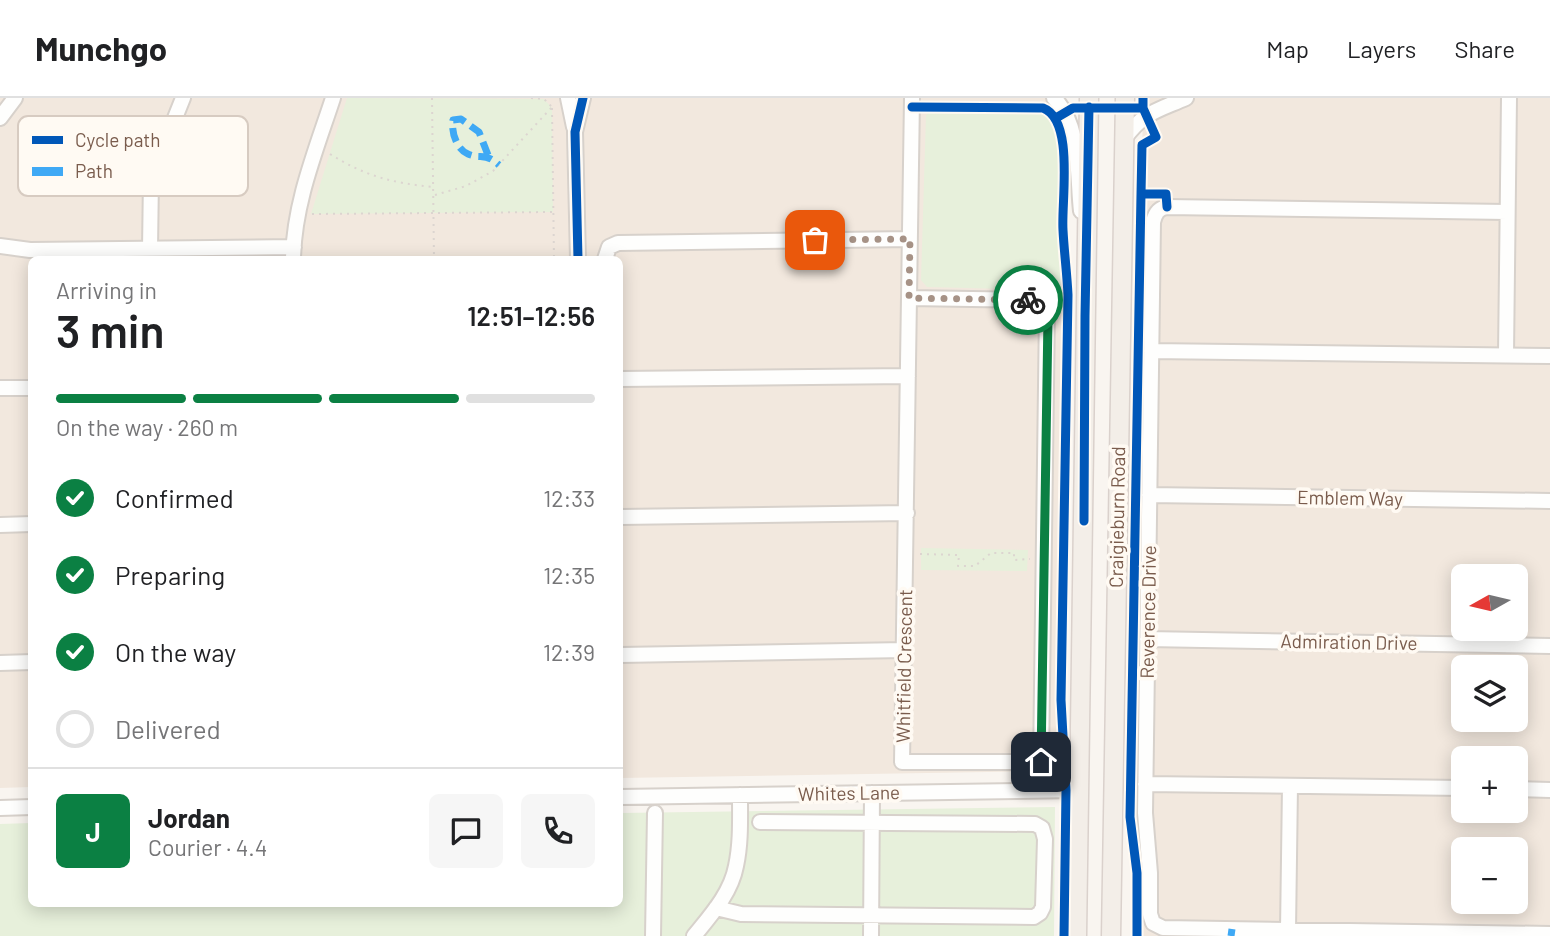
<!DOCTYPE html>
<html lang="en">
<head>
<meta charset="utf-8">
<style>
	body { margin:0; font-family:Barlow,sans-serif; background:#f6f6f6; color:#202124; height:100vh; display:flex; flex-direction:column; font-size:26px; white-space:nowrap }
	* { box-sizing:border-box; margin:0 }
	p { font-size:23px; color:#757577 }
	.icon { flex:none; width:38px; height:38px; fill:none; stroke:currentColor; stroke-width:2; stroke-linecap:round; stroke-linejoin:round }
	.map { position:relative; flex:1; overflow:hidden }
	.sheet { position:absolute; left:28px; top:158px; width:595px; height:651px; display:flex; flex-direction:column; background:#fff; border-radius:10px; box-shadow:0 4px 18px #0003 }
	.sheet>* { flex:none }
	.needle { width:46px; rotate:262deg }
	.tools { position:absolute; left:1451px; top:466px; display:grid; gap:14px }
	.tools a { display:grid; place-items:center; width:77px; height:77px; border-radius:10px; background:#fff; box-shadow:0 4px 18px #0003; font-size:35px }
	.pin { position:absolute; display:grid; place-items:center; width:60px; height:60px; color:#fff; margin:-30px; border-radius:14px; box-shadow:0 4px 10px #0006 }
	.courier { position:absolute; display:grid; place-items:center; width:70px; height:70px; margin:-35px; border:5px solid #0b8043; border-radius:50%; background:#fff; color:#222; box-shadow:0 2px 9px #0007 }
	.summary em { font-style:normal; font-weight:600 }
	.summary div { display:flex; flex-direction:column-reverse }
	.summary { display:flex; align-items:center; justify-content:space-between; height:119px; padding:0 28px }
	h1 { font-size:46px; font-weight:600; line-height:52px }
	.bar { display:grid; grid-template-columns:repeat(4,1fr); gap:10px 7px; align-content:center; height:84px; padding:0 28px }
	.bar i { height:9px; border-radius:5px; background:#e0e0e0 }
	.bar .active { background:#0b8043 }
	.bar p { grid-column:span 4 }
	.line { display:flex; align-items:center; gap:18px; padding:0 28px; border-top:2px solid #e0e0e0 }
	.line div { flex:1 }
	.round { display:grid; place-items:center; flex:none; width:74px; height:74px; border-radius:10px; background:#f6f6f6 }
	ol { padding:0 28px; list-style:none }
	li { display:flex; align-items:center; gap:21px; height:77px }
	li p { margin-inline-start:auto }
	li .icon { padding:7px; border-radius:50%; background:#0b8043; color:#fff; stroke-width:4 }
	li:last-child { color:#757577 }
	li i { width:38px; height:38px; border:4px solid #e0e0e0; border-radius:50% }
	header { display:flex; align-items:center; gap:42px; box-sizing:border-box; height:98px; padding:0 35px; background:#fff; border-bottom:2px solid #e0e0e0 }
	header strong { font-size:33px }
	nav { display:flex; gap:38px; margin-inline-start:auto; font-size:24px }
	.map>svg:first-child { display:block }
	.residential { fill:#f2e8de; fill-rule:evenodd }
	.green { fill:#e7f0db }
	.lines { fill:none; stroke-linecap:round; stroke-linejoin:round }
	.minor-casing { stroke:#d7d1cb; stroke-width:18 }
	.major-casing { stroke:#dad1cc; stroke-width:21 }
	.path { stroke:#dcd5d0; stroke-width:2; stroke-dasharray:2 5; stroke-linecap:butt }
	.minor { stroke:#fefefd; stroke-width:14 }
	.major { stroke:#f3eee8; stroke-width:18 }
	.quiet { stroke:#3fa9f5; stroke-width:7; stroke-dasharray:14 7; stroke-linecap:butt }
	.cycleway-casing { stroke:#fffaf3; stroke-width:13 }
	.cycleway { stroke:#0057b8; stroke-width:9 }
	.done { stroke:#a69286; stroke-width:7; stroke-dasharray:0 12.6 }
	.route { stroke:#0b8043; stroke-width:9 }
	.labels { text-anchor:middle; stroke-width:7; stroke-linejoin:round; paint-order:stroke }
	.street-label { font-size:19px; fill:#7a5c4d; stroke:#fffaf3 }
	.key { fill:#fffaf3; stroke:#d7cbc1; stroke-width:2 }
	.key-label { font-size:19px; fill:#7a5c4d }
</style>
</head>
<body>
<header>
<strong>Munchgo</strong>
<nav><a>Map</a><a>Layers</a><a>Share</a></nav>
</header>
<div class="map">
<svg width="1550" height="838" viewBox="0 0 1550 838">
	<rect width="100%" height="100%" fill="#f9f5f0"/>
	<path class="residential" d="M 0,0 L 1066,0 L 1056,673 L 620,680 L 620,161 L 32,161 L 31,689 L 0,690 Z
		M 1143,0 L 1550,0 L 1550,838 L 1131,838 ZM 1463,478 L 1516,478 L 1516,530 L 1463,530 ZM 1463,569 L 1516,569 L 1516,621 L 1463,621 ZM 1463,660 L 1516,660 L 1516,712 L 1463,712 ZM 1463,751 L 1516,751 L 1516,803 L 1463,803 Z"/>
	<path class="green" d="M 347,0 L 544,1 L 552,10 L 553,114 L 311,116 Z
		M 932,11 L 1037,14 L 1050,18 L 1060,52 L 1059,132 L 1064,188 L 1053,200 L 1046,192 L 927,189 L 921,182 L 926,17 Z
		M 921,450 L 1028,452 L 1027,473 L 921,472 Z
		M 1055,709 L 1054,838 L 0,838 L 0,726 L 31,725 L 32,805 L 620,805 L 620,715 Z"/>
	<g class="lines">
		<defs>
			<path id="minor" d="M 568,0 L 574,29
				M 1054,0 C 1081,27 1077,77 1081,113
				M 0,20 L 15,0
				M 1124,41 C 1144,14 1156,13 1186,0
				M 1507,114 L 1167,109 C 1158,110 1155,116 1153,124 L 1145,715 L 1150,775 L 1150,816 L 1153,825 L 1163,830 L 1550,836
				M 0,148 L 30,152 L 294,149
				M 150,151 L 151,80 L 183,0
				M 293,161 C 294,105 316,52 333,0
				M 578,161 L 575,34 L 583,0
				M 605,161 L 609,149 L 618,145 L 910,141
				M 909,200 L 1032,202 L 1042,205 L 1047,213 L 1041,664 L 902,664 L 912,0
				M 1151,253 L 1550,258
				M 1506,257 L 1509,0
				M 620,281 L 908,278
				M 0,290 L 32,290
				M 1149,397 L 1550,403
				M 620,419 L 907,415
				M 0,427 L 32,426
				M 1147,541 L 1550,548
				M 620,557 L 905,552
				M 0,565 L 32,564
				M 1145,686 L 1463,690
				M 1516,691 L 1550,692
				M 620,699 L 1079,692
				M 0,710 L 32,709
				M 716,810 L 741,816 L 1034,819 L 1040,815 L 1043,809 L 1045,741 L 1042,730 L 1035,726 L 760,724
				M 1288,832 L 1290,688
				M 653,838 L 655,715
				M 694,838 C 711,817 731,795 736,768 C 741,745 740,721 740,697
				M 871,838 L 872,695"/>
			<path id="major" d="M 1077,838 L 1089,0
				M 1111,838 L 1125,0"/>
		</defs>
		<use href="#minor" class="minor-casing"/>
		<use href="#major" class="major-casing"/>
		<path class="path" d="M 432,0 L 434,161
			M 531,0 L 544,1 L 552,9
			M 552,10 L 554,161
			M 330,56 C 365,78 392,85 433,89
			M 435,97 L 466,88 L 493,73 L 552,9
			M 312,116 L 553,114
			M 920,456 L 959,457 L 958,468 L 975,468 L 991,455 L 1014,455 L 1014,462 L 1030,461"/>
		<use href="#minor" class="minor"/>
		<use href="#major" class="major"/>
		<path class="quiet" d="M 488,57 L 479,34 L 461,21 L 453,22 C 451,33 456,51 468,56 C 482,62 483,53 499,67
			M 1231,838 L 1232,831"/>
		<defs>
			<path id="cycleway" d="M 1143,0 L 1143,10 L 1156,39 L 1142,47 L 1141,96 L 1166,96 L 1167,109
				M 912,9 L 1043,10 C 1075,22 1061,104 1063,132 C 1064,153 1067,175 1068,197 L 1061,602 L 1066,692 L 1064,838
				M 1056,20 L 1073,10 L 1143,10
				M 578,161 L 575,34 L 583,0
				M 1084,423 L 1085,218 L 1089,9
				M 1137,838 L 1137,775 L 1130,719 L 1141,96"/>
		</defs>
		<use href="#cycleway" class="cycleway-casing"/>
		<use href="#cycleway" class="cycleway"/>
	</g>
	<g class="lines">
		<path class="done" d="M 815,142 L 910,141 L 909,200 L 1028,202"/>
		<path class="route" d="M 1028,202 L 1042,205 L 1048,219 L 1041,664"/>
	</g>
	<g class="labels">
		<g class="street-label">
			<text transform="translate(1350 400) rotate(1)" y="7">Emblem Way</text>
			<text transform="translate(1117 419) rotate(-89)" y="7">Craigieburn Road</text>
			<text transform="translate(1148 514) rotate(-89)" y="7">Reverence Drive</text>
			<text transform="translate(1349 544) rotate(1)" y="7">Admiration Drive</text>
			<text transform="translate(904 568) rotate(-89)" y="7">Whitfield Crescent</text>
			<text transform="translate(849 695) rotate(-1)" y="7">Whites Lane</text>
		</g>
	</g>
	<rect x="18" y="18" width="230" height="80" rx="10" class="key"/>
	<rect x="32" y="38" width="31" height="8" fill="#0057b8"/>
	<rect x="32" y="69" width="31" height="9" fill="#3fa9f5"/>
	<g class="key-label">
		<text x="75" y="49">Cycle path</text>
		<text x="75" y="80">Path</text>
	</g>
</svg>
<div class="tools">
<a><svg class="needle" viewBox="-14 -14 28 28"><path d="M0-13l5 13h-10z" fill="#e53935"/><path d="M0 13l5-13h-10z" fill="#757577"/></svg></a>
<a><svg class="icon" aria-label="layers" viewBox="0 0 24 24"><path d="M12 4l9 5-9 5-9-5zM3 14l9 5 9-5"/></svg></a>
<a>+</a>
<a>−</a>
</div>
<div class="pin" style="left:815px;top:142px;background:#ea580c"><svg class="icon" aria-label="bag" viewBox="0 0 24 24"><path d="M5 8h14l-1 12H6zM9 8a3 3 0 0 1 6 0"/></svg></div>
<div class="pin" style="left:1041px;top:664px;background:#1f2937"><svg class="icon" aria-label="home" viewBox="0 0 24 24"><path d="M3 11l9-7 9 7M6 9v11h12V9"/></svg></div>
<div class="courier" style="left:1028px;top:202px"><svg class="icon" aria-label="bike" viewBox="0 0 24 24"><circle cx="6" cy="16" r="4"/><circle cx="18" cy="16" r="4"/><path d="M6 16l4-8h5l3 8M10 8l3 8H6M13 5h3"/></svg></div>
<section class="sheet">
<div class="summary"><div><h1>3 min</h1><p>Arriving in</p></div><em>12:51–12:56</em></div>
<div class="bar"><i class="active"></i><i class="active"></i><i class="active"></i><i></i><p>On the way · 260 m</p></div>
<ol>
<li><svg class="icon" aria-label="check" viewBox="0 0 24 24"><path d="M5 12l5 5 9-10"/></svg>Confirmed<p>12:33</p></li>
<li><svg class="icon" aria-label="check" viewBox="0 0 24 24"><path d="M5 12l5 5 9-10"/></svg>Preparing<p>12:35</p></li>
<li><svg class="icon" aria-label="check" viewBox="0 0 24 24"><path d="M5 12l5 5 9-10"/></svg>On the way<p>12:39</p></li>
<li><i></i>Delivered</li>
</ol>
<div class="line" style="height:126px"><b class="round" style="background:#0b8043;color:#fff">J</b><div><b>Jordan</b><p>Courier · 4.4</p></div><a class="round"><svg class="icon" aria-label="chat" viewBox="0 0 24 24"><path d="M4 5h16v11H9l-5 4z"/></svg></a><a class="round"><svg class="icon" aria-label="phone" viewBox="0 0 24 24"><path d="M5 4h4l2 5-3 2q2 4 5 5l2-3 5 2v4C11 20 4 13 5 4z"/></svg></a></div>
</section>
</div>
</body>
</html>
